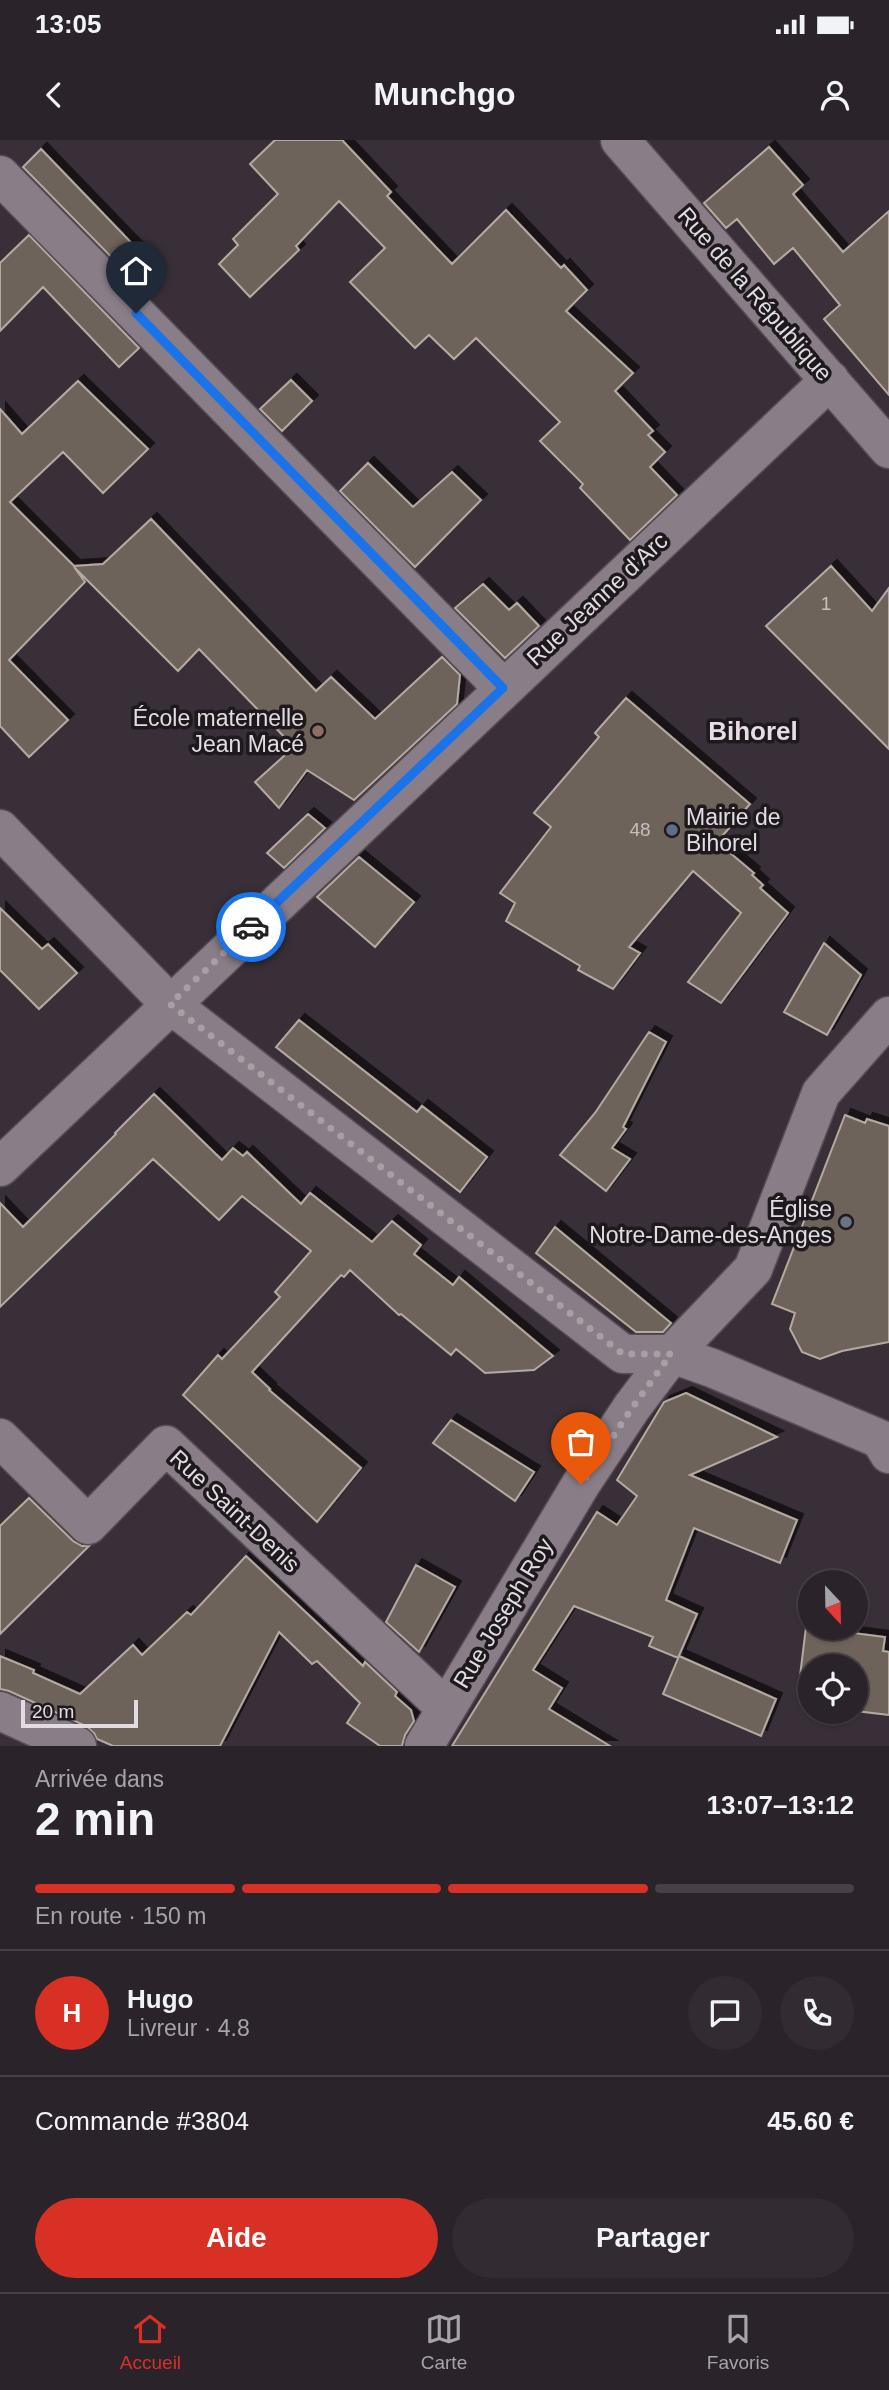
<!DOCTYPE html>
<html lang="fr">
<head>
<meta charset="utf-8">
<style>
	body { margin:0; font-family:Arial,sans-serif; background:#332b32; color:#f1f3f6; height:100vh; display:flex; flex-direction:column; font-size:26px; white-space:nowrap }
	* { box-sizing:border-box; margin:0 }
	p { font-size:23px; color:#a6a4a8 }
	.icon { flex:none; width:38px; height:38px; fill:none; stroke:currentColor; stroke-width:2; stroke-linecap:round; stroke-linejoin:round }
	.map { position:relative; height:1606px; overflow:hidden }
	.details { display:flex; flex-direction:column; background:#2b232a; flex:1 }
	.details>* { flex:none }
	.needle { width:46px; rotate:158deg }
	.controls { position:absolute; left:798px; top:1430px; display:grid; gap:14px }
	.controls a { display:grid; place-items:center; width:70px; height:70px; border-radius:50%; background:#2b232a; box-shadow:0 2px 5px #0004,0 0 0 2px #474047; font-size:35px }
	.scale { position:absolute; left:21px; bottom:18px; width:117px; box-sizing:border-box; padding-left:7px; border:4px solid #e2dce2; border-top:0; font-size:19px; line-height:24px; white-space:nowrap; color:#e2dce2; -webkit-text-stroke:5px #1d191d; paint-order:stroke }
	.pin { position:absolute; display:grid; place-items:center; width:60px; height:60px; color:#fff; margin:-72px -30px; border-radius:50% 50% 50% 0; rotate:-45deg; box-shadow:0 0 7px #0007 }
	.pin .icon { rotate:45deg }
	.courier { position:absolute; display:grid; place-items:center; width:70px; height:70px; margin:-35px; border:5px solid #1a73e8; border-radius:50%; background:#fff; color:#222; box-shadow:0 2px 9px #0007 }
	.head em { font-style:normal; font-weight:700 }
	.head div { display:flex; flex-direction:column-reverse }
	.head { display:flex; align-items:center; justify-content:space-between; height:119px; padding:0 35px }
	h1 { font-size:46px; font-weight:700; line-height:52px }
	.bar { display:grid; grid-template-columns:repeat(4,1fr); gap:10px 7px; align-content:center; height:84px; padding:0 35px }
	.bar i { height:9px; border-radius:5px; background:#474047 }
	.bar .current { background:#d93025 }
	.bar p { grid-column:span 4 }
	.line { display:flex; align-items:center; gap:18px; padding:0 35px; border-top:2px solid #474047 }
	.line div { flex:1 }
	.round { display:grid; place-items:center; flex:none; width:74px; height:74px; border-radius:37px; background:#332b32 }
	.cta { display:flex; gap:14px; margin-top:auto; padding:14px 35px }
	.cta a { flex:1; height:80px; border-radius:42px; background:#d93025; color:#fff; font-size:28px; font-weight:700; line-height:80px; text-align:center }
	.cta a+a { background:#332b32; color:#f1f3f6 }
	.status { display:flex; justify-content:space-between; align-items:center; height:49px; padding:0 35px; background:#2b232a; direction:ltr }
	.status svg { height:19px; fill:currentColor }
	header { display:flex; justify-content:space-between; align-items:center; height:91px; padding:0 35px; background:#2b232a; font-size:32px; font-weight:700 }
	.tab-bar { display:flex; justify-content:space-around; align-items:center; height:98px; border-top:2px solid #474047; background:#2b232a; font-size:19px; color:#a6a4a8 }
	.tab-bar a { display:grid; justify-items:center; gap:4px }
	.tab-bar .current { color:#d93025 }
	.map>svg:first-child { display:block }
	.building { fill:#6e645a; stroke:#b4aa9f; stroke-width:2; filter:url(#shadow) }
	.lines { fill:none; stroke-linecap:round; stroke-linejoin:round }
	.minor-casing { stroke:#564e56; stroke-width:41 }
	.minor { stroke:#897e88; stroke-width:38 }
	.done { stroke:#a79fa6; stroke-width:7; stroke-dasharray:0 12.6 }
	.route { stroke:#1a73e8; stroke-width:9 }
	.education-dot { fill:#8d6e63; stroke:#1d191d; stroke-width:2.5 }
	.service-dot { fill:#5c6f8a; stroke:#1d191d; stroke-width:2.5 }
	.worship-dot { fill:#6b7280; stroke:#1d191d; stroke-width:2.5 }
	.labels { text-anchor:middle; stroke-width:7; stroke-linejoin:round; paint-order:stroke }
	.number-label { font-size:19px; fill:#c5bec0 }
	.street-label { font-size:23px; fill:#e2dce2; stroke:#1d191d }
	.poi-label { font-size:23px; fill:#e2dce2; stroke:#1d191d; text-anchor:end }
	.quarter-label { font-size:26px; font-weight:bold; fill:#e9dce7; stroke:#1d191d }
</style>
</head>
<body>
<div class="status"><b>13:05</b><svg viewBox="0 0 49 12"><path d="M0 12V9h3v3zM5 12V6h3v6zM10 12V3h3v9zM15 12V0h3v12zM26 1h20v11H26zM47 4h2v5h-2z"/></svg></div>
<header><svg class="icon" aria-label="back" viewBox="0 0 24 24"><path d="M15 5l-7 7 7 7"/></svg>Munchgo<svg class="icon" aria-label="person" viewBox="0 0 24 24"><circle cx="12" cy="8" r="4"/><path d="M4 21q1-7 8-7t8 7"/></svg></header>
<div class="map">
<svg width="889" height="1606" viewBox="0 0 889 1606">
	<defs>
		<filter id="shadow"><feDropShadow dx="6" dy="-6" stdDeviation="0" flood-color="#0009"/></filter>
	</defs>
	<rect width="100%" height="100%" fill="#392f38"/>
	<path class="building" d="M 275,0 L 342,0 L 391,52 L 387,56 L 452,124 L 506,70 L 561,128 L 564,125 L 587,150 L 566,171 L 633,233 L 615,251 L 653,291 L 648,295 L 665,312 L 650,327 L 677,355 L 630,400 L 580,348 L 583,344 L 540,301 L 560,282 L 476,198 L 454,219 L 429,195 L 415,208 L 350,142 L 385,108 L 339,61 L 296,106 L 299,110 L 250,157 L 219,124 L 238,105 L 233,99 L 278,54 L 250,24 Z
		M 769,7 L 803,45 L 793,54 L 843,112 L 889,71 L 889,255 L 824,179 L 840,165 L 793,108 L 774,124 L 737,79 L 726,88 L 704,63 Z
		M 41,9 L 146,118 L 129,135 L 23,27 Z
		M 29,95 L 139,208 L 119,227 L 43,147 L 0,191 L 0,123 Z
		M 291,240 L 312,261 L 282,291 L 260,269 Z
		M 78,241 L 148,309 L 103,353 L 63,312 L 10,362 L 74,426 L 103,424 L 151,379 L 316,551 L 331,537 L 375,579 L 442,517 L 460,535 L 457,564 L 354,660 L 307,630 L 279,668 L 255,642 L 294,607 L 199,509 L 178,531 L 74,427 L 85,442 L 9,520 L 68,580 L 29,617 L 0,586 L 0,269 L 22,294 Z
		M 368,323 L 413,367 L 452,332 L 481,360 L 415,427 L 340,351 Z
		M 831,426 L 872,471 L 889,448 L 889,609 L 766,486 Z
		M 483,444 L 509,470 L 517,463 L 539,486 L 505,518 L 455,468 Z
		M 626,558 L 750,664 L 717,702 L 754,733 L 752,735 L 763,745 L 760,748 L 788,773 L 721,863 L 688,842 L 741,773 L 693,731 L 629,807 L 640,813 L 613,849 L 578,830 L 580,826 L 506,781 L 515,763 L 500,753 L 551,687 L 534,673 L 599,597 L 595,593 Z
		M 308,674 L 325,688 L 284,728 L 267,713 Z
		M 359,717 L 414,762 L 375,807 L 317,757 Z
		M 0,768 L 42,809 L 48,804 L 77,833 L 39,869 L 0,830 Z
		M 824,803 L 861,835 L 827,895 L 784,872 Z
		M 299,880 L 417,972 L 422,966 L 487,1017 L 460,1052 L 276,907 Z
		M 649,892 L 666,902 L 623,987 L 626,989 L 612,1008 L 630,1019 L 606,1051 L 560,1015 L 595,973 Z
		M 154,954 L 222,1020 L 233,1008 L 243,1016 L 247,1012 L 301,1064 L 310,1053 L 372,1102 L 392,1081 L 421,1105 L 414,1114 L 453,1145 L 459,1137 L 553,1216 L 534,1230 L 485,1233 L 456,1209 L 451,1215 L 401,1174 L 399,1175 L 350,1130 L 344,1137 L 341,1135 L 252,1232 L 270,1249 L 269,1250 L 361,1328 L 317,1382 L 183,1255 L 218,1215 L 222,1219 L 280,1157 L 275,1152 L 311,1111 L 242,1056 L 219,1080 L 153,1019 L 0,1167 L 0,1063 L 23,1087 L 116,994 L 115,993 Z
		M 845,975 L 865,983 L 867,979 L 889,986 L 889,1202 L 842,1211 L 820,1219 L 802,1212 L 790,1189 L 795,1173 L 772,1164 Z
		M 555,1087 L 671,1183 L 663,1192 L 636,1192 L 536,1113 Z
		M 686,1253 L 777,1297 L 690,1335 L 797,1380 L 780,1423 L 694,1388 L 666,1460 L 697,1474 L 678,1518 L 649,1506 L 653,1497 L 574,1466 L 533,1530 L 562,1548 L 549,1569 L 610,1606 L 452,1606 L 597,1372 L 617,1385 L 637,1356 L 617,1340 L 664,1262 Z
		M 451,1280 L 534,1332 L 515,1361 L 433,1303 Z
		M 29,1358 L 73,1401 L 82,1406 L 89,1406 L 0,1494 L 0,1386 Z
		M 246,1416 L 363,1526 L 365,1522 L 397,1552 L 395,1556 L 411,1570 L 414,1581 L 405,1595 L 402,1606 L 380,1606 L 347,1583 L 360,1563 L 317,1521 L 312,1524 L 279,1492 L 220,1606 L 113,1606 L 97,1599 L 94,1593 L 86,1586 L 9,1551 L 0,1549 L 0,1516 L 34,1530 L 33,1533 L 80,1554 L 133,1505 L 142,1515 L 187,1472 L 191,1475 Z
		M 416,1425 L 455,1447 L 419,1512 L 386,1482 Z
		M 806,1487 L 885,1497 L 883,1511 L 889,1512 L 889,1575 L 856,1571 L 856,1526 L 810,1526 L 810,1545 L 799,1544 Z
		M 679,1516 L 776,1559 L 761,1596 L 663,1554 Z"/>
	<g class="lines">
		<defs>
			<path id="minor" d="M 620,0 L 889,309
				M 0,35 L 503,548
				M 0,689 L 170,864 L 623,1214 L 672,1214 L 712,1228 L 880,1299 L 889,1314
				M 0,1027 L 830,240
				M 0,1298 L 88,1385 L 166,1305 L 446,1568
				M 0,1571 L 77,1606
				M 424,1606 L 581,1344 L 632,1267 L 672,1214 L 753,1129 L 821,953 L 889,876"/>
		</defs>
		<use href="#minor" class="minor-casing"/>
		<use href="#minor" class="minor"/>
	</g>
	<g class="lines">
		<path class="done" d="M 251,787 L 170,864 L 623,1214 L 671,1214 L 632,1268 L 581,1344"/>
		<path class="route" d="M 136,173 L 503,548 L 251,787"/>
	</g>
	<circle class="education-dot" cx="318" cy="591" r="7"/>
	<circle class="service-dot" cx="672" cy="690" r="7"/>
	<circle class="worship-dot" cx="846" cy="1082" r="7"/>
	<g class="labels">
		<g class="number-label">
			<text x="826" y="470">1</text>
			<text x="640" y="696">48</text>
		</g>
		<g class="street-label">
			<text transform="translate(755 154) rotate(49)" y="8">Rue de la République</text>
			<text transform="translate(597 459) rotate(-43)" y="8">Rue Jeanne d'Arc</text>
			<text transform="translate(235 1371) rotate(43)" y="8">Rue Saint-Denis</text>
			<text transform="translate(503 1473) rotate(-59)" y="8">Rue Joseph Roy</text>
		</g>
		<g class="poi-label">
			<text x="304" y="586">École maternelle<tspan x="304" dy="26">Jean Macé</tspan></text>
			<text x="686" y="685" text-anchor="start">Mairie de<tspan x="686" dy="26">Bihorel</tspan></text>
			<text x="832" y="1077">Église<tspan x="832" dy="26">Notre-Dame-des-Anges</tspan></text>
		</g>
		<g class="quarter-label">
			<text x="753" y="600">Bihorel</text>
		</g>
	</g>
</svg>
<div class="controls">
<a><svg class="needle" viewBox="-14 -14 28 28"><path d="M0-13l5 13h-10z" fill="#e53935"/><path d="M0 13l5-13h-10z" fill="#a6a4a8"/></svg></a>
<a><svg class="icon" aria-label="locate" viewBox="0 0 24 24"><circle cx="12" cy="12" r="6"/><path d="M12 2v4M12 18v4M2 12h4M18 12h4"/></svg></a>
</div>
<div class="scale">20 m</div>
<div class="pin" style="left:581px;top:1344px;background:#ea580c"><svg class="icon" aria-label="bag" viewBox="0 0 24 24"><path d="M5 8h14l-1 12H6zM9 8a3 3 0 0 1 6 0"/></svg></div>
<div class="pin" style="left:136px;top:173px;background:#1f2937"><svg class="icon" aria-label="home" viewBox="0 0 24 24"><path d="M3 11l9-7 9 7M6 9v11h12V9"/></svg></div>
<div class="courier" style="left:251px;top:787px"><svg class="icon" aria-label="car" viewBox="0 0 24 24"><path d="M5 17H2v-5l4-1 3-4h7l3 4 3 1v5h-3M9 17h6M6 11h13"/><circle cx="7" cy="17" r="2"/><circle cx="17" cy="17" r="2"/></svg></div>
</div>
<section class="details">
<div class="head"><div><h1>2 min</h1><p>Arrivée dans</p></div><em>13:07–13:12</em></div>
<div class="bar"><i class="current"></i><i class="current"></i><i class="current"></i><i></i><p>En route · 150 m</p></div>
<div class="line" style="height:126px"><b class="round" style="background:#d93025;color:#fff">H</b><div><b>Hugo</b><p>Livreur · 4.8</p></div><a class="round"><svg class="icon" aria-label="chat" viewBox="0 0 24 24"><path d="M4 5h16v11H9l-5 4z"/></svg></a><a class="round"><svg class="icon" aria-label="phone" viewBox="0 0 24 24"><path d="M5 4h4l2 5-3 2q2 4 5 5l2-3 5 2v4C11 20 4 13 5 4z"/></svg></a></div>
<div class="line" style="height:91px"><div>Commande #3804</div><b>45.60 €</b></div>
<div class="cta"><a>Aide</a><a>Partager</a></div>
</section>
<nav class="tab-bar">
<a class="current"><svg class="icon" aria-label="home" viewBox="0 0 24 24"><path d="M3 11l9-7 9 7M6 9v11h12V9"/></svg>Accueil</a>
<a><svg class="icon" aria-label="map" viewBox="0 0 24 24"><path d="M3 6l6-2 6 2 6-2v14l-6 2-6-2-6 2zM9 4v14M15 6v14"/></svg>Carte</a>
<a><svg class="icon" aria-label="saved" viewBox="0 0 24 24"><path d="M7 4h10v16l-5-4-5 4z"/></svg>Favoris</a>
</nav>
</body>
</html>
